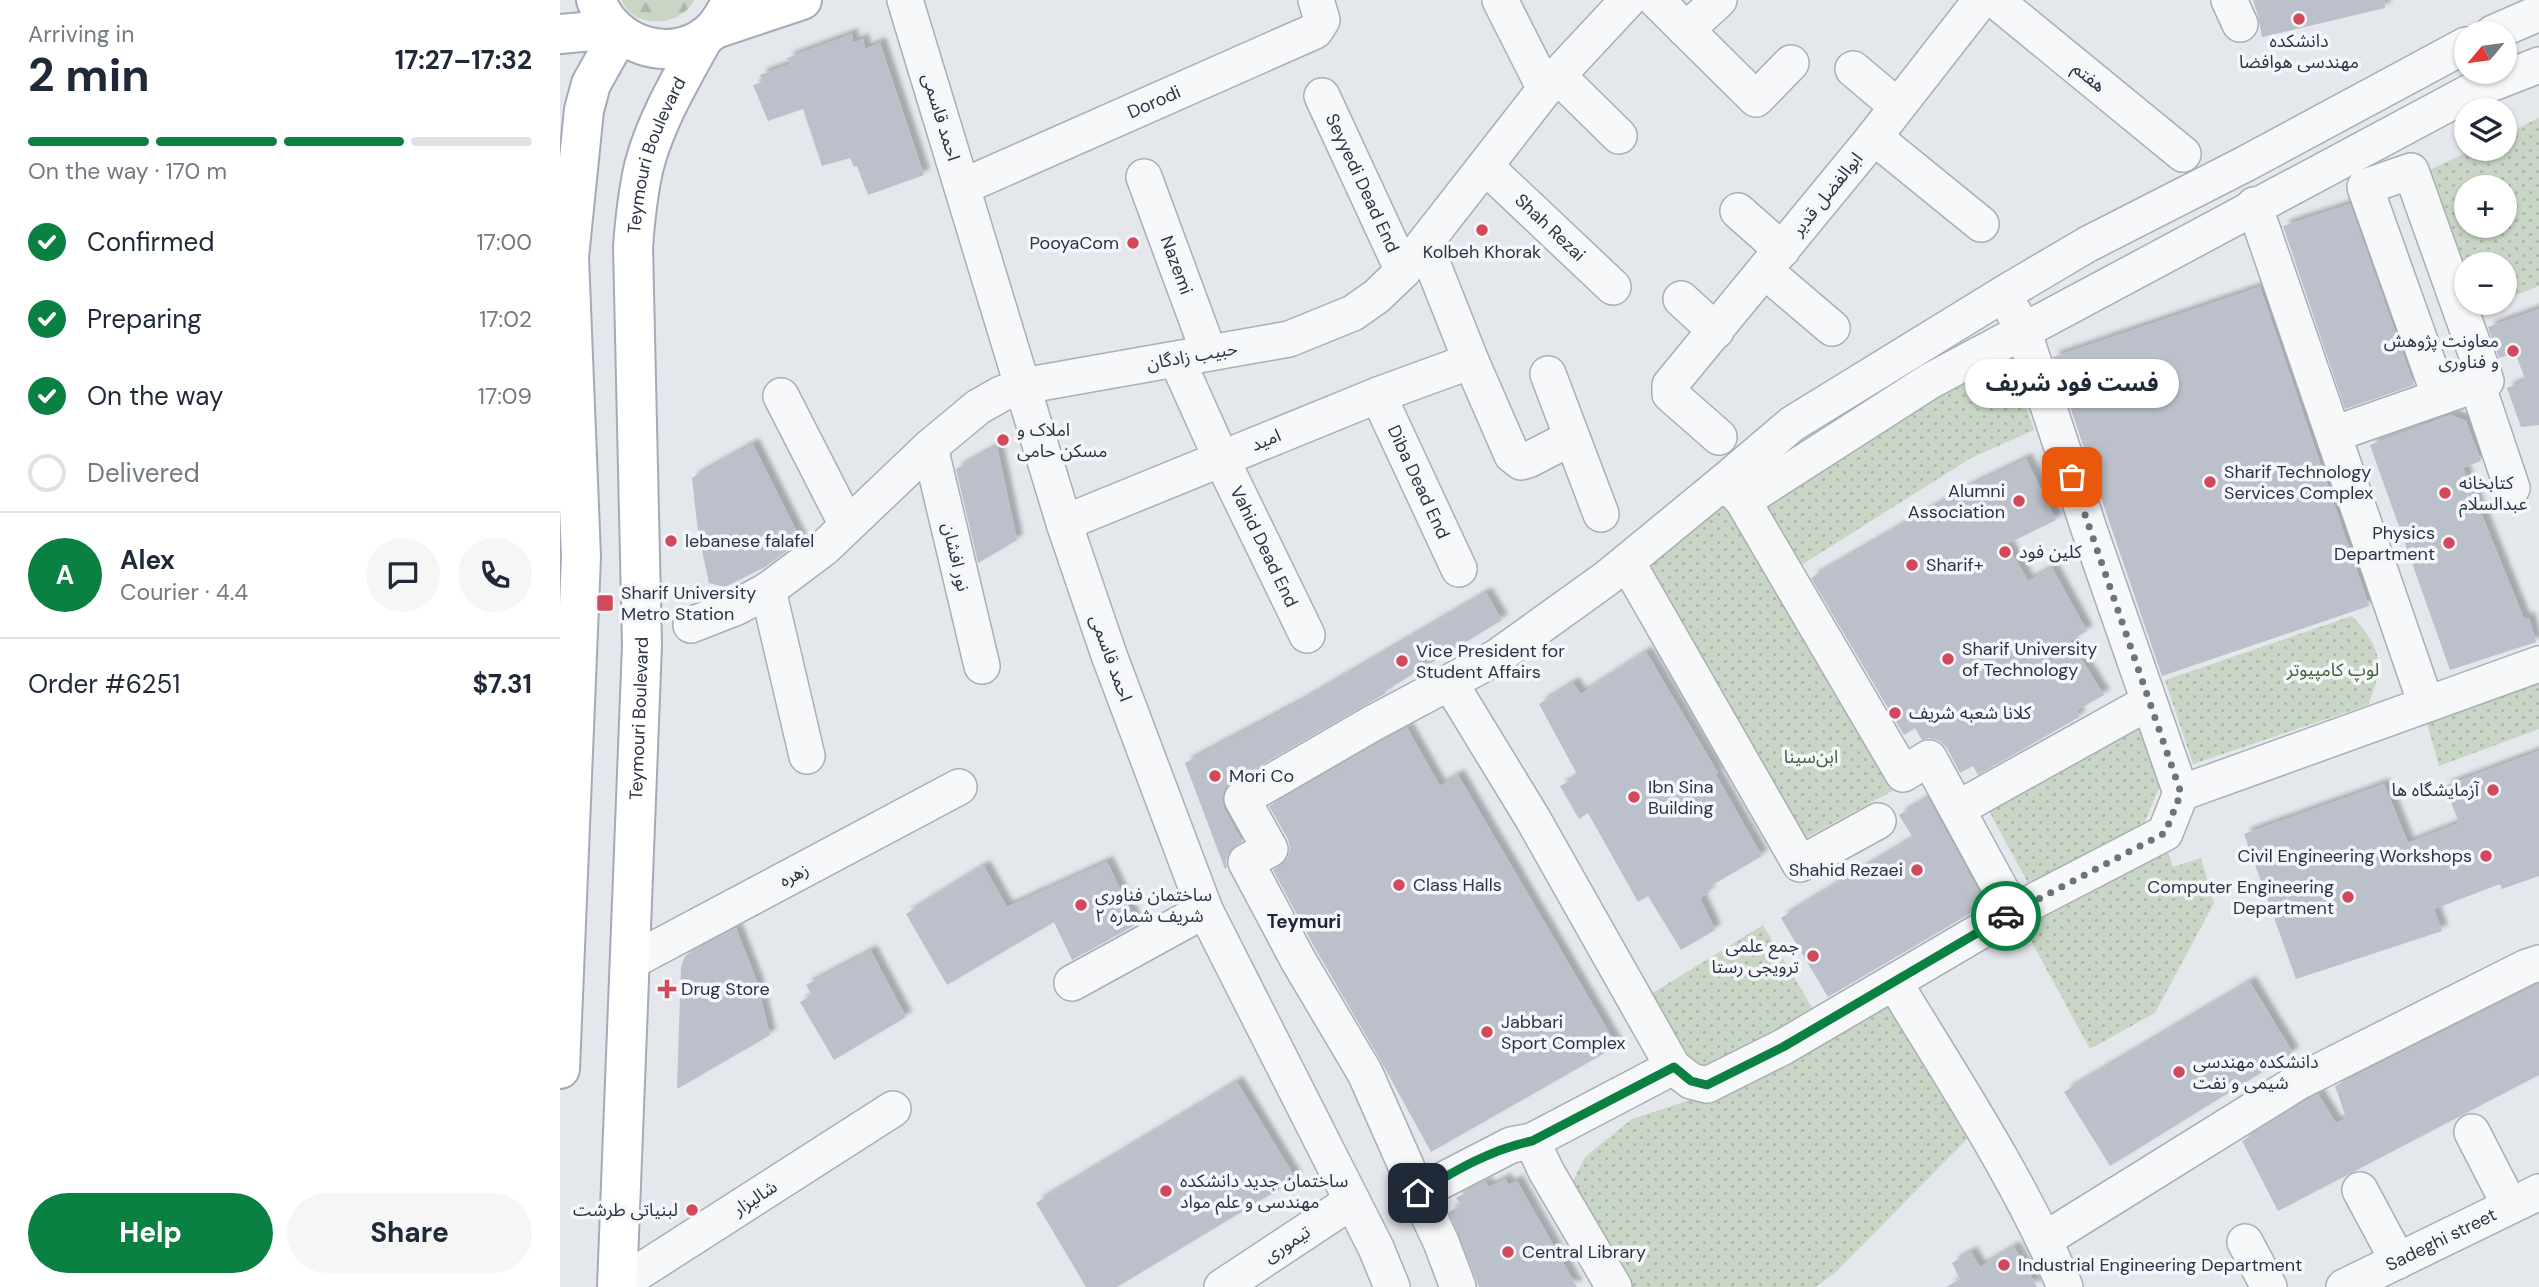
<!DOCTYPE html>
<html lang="en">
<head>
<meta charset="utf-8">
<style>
	body { margin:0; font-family:"DM Sans","Noto Sans Arabic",sans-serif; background:#f6f6f7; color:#1f2937; height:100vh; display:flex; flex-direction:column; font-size:26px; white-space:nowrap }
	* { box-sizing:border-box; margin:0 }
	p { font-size:23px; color:#747a83 }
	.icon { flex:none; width:38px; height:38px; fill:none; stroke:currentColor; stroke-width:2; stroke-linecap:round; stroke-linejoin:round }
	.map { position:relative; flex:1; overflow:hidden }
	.details { display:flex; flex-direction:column; background:#fff; width:560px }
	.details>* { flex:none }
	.needle { width:46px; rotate:241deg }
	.tools { position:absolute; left:1894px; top:21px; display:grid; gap:14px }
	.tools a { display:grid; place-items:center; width:63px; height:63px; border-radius:50%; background:#fff; box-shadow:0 2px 5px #0004; font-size:35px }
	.pin { position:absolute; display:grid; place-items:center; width:60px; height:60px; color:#fff; margin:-30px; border-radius:14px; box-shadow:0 4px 10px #0006 }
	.courier { position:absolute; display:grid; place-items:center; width:70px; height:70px; margin:-35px; border:5px solid #0b8043; border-radius:50%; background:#fff; color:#222; box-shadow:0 2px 9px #0007 }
	.bubble { position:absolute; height:49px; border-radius:24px; background:#fff; box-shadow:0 2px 5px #0004; font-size:23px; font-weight:700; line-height:49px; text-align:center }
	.headline em { font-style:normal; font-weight:700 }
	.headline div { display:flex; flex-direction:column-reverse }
	.headline { display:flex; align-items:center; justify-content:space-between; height:119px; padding:0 28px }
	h1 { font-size:46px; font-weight:700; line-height:52px }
	.bar { display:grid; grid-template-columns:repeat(4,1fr); gap:10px 7px; align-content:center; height:84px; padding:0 28px }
	.bar i { height:9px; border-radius:5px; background:#e0e1e3 }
	.bar .active { background:#0b8043 }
	.bar p { grid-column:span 4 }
	.line { display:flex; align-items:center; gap:18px; padding:0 28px; border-top:2px solid #e0e1e3 }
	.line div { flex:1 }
	.round { display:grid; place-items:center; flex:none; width:74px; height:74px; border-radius:37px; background:#f6f6f7 }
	ol { padding:0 28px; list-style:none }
	li { display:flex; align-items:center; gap:21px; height:77px }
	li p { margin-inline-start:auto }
	li .icon { padding:7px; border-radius:50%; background:#0b8043; color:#fff; stroke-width:4 }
	li:last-child { color:#747a83 }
	li i { width:38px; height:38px; border:4px solid #e0e1e3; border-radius:50% }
	.button { display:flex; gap:14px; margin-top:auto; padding:14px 28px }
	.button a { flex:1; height:80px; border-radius:42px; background:#0b8043; color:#fff; font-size:28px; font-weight:700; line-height:80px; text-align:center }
	.button a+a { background:#f6f6f7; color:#1f2937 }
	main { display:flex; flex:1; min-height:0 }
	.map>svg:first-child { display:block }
	.green { fill:url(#green-dots); fill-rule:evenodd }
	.forest { fill:url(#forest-firs) }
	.building { fill:#bbc0ca; filter:url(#shadow) }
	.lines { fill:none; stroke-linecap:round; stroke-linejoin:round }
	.minor-casing { stroke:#a9aeb7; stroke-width:38 }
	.major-casing { stroke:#a3abb8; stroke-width:42 }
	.minor { stroke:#f7f8fa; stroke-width:35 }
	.major { stroke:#fff; stroke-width:38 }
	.done { stroke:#6c737f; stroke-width:7; stroke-dasharray:0 12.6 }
	.route { stroke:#0b8043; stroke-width:9 }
	.poi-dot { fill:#d1495b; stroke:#f4f6f9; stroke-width:2.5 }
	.labels { text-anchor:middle; stroke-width:7; stroke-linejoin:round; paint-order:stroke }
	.poi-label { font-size:18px; fill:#2b3445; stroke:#f4f6f9; text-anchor:start }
	.street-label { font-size:18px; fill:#2b3445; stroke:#f4f6f9 }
	.park-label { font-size:18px; fill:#3f6138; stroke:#f4f6f9 }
	.neighbourhood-label { font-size:19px; font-weight:bold; fill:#1d2536; stroke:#f4f6f9 }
</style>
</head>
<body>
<main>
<section class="details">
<div class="headline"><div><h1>2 min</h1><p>Arriving in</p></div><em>17:27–17:32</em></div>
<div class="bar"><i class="active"></i><i class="active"></i><i class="active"></i><i></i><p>On the way · 170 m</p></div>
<ol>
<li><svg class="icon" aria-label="check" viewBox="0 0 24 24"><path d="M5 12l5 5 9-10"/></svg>Confirmed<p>17:00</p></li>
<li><svg class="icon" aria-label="check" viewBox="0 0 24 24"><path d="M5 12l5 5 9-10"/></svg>Preparing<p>17:02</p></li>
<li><svg class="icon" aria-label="check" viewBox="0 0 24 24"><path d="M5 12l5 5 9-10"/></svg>On the way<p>17:09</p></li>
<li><i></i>Delivered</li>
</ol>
<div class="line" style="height:126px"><b class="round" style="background:#0b8043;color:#fff">A</b><div><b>Alex</b><p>Courier · 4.4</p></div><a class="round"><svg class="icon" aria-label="chat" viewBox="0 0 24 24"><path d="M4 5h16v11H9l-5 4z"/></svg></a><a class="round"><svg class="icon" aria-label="phone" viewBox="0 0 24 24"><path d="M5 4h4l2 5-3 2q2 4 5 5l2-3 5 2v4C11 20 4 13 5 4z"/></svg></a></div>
<div class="line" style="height:91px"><div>Order #6251</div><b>$7.31</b></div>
<div class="button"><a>Help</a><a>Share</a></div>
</section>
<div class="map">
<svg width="1979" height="1287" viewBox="0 0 1979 1287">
	<defs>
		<pattern id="green-dots" width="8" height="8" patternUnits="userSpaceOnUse" patternTransform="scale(1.75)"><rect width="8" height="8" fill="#c9d6c5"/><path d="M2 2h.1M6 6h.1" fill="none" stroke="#adb8ab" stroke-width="1.8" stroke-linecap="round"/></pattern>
		<pattern id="forest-firs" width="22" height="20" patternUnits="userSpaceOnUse" patternTransform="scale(1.75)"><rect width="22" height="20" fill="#c9d6c5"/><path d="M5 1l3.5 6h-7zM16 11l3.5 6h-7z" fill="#adb8ab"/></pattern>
		<filter id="shadow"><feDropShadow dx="6" dy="-6" stdDeviation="2" flood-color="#0004"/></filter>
	</defs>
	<rect width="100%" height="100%" fill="#e4e7ec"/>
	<path class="green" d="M 1979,118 L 1979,286 L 1944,300 L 1944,264 L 1906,264 L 1906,303 L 1937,303 L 1909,313 L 1863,173 L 1914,149 L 1944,149 L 1944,135 ZM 1906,187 L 1944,187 L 1944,226 L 1906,226 Z
		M 1445,345 L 1474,430 L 1411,458 L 1235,569 L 1198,498 Z
		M 1158,505 L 1174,511 L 1334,790 L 1236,843 L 1082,566 Z
		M 1792,616 C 1822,649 1825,665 1808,705 L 1633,764 L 1605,680 Z
		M 1979,678 L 1979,729 L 1879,766 L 1866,720 Z
		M 1578,719 L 1597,771 L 1599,788 L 1584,824 L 1469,885 L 1423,800 Z
		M 1608,852 L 1613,867 L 1641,858 L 1654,903 L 1595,1013 L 1530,1049 L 1464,928 Z
		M 1203,925 L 1257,1016 L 1154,1074 L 1129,1061 L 1091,994 Z
		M 1327,998 L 1409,1137 L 1275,1273 L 1255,1287 L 1061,1287 L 1011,1185 L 1025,1157 L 1072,1119 L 1151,1093 Z"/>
	<path class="forest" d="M 62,0 L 134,0 C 122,27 72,30 62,0 Z"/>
	<path class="building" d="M 1693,0 L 1824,0 L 1825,8 L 1702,37 L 1698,16 Z
		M 292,34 L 293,43 L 303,39 L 305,49 L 320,43 L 364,175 L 308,195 L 297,166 L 294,167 L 290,158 L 262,166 L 243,109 L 208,121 L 193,85 L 203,82 L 200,75 L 230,64 L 227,58 Z
		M 1790,204 L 1854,385 L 1785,409 L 1723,226 Z
		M 1700,287 L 1809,606 L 1602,676 L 1493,357 Z
		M 1979,309 L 1979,425 L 1961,427 L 1947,388 L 1966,381 L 1955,353 L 1939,358 L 1928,327 Z
		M 1891,415 L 1906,421 L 1921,461 L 1903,468 L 1964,619 L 1969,618 L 1976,642 L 1890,670 L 1810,445 Z
		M 193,444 L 241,540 L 205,567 L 165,587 L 149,583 L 138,532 L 132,478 Z
		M 437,446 L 457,540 L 418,563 L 396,469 Z
		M 1466,459 L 1496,520 L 1447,544 L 1468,581 L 1492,568 L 1527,631 L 1510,641 L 1544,695 L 1517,710 L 1519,717 L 1418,775 L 1413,766 L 1400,773 L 1387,748 L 1380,741 L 1369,738 L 1362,740 L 1355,728 L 1344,735 L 1251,578 L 1412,485 Z
		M 926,593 L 942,620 L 825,691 L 826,693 L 672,782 L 665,788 L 662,798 L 664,808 L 682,841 L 669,851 L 666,861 L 667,867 L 665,869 L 625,763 L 740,702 Z
		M 1086,652 L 1158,773 L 1156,775 L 1202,856 L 1147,888 L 1149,892 L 1140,898 L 1155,930 L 1121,950 L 1088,896 L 1078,902 L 1028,813 L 1019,819 L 1000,786 L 1018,776 L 979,704 L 1013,683 L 1021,694 Z
		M 847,728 L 880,786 L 898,775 L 1057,1046 L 871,1152 L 822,1063 L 756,950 L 713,870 L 727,860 L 730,849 L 728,839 L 709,806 Z
		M 1979,751 L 1979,876 L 1942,889 L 1940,884 L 1874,909 L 1882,931 L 1736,979 L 1684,834 L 1824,784 L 1848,843 L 1899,823 L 1885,786 Z
		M 1368,798 L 1426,904 L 1268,997 L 1221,918 L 1353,838 L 1339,815 Z
		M 547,862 L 577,924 L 512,960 L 494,922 L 387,985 L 346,914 L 424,866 L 447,907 Z
		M 176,928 L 197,982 L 210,1035 L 117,1089 L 121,967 L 125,956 Z
		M 311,951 L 346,1017 L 274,1060 L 240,1002 L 252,995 L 246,985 Z
		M 1690,982 L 1733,1053 L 1550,1166 L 1504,1092 Z
		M 1979,984 L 1979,1075 L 1718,1211 L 1682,1141 L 1758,1094 L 1776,1123 L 1786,1118 L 1775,1086 Z
		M 677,1082 L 736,1179 L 557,1287 L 526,1287 L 476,1203 Z
		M 945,1179 L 949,1185 L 957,1181 L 1017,1287 L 919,1287 L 889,1212 L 901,1205 L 896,1198 L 925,1182 L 929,1187 Z
		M 1454,1247 L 1477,1287 L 1386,1287 L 1400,1279 L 1392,1263 L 1411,1252 L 1420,1267 Z"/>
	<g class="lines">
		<defs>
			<g id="minor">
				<path d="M 345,0 L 504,523 L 549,655 L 645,910 L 816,1248 L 832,1287"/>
				<path d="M 940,0 L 985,89"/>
				<path d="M 1096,0 L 1196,99 L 1231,63"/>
				<path d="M 1435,0 L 1623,154"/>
				<path d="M 1669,0 L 1680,24"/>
				<path d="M 1126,30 L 1159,0"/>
				<path d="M 1933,33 L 1979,13"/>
				<path d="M 1293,69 L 1337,106"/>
				<path d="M 997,75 L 1059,136"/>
				<path id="s1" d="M 762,96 L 843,271"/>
				<path d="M 1314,137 L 1421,224"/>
				<path id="s2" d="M 926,167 L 1053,287"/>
				<path d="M 1851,171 L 1926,381 L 1880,397 L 1805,187 Z"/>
				<path id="s3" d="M 584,177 L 649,353"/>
				<path id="s4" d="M 402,187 L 755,31 L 762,20 L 756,0"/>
				<path d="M 1694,205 L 1866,704"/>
				<path d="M 1178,211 L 1222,250"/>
				<path d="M 865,245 L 911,361 L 952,455 L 961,462 L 968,460 L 1011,438"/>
				<path d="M 1205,271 L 1272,328"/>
				<path d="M 1121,299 L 1156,331"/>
				<path d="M 1453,311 L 1463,330 L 1529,529 L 1621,793"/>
				<path id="s5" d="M 617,360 L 661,458 L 747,635"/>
				<path d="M 988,374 L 1041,514"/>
				<path d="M 1917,384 L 1952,488"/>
				<path id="s6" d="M 818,395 L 899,569"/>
				<path d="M 221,396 L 287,525"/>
				<path d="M 1774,434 L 1880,397"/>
				<path d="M 1159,437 L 1110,394 L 1110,385 L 1314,137 L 1421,0"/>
				<path d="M 370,447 L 422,666"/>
				<path d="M 1165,481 L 1232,424 L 1445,293 L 1528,244 L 1685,164 L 1906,45"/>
				<path d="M 1183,501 L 1370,381 L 1910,92 L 1979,65"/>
				<path d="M 504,523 L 818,395 L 911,361"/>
				<path d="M 1067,562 L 1240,864 L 1318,821"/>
				<path d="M 208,590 L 247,756"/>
				<path d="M 131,625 L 177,607 L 208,590 L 264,548 L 370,447 L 418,407 L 441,394 L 463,386 L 729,339 L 793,313 L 817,296 L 843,271 L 985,89 L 1068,0"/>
				<path d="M 890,683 L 973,819 L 1113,1067 L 972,1141 L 951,1145 L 858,1193 L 805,1073 L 738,960 L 686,862 L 710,849 L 682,799 L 813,723 L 937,657 L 1047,578 L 1165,481 L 1183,501 L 1343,774 L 1369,758 L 1453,912"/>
				<path d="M 1397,809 L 1589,702"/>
				<path d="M 70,962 L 399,787"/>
				<path d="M 1334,982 C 1394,1081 1460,1180 1505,1287"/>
				<path d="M 512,983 L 645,910"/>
				<path d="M 1113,1067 L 1131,1081 L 1147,1085 L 1223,1047 L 1453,912 L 1605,833 L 1621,793 L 1979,664"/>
				<path d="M 1912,1132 L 1950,1206"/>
				<path d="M 972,1141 L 986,1171 L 1054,1287"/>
				<path d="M 1800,1190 L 1838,1261"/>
				<path d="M 858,1193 L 881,1242 L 898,1287"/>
				<path d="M 1484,1240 L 1740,1081 L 1967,967 L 1979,963"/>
				<path d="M 1685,1242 L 1709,1287"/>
				<path d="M 57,1286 L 333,1109"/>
				<path d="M 662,1287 L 792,1201"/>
				<path id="s7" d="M 1784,1287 L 1979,1192"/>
			</g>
			<g id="major">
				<path d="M 36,0 C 52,44 108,65 147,35 C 158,27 166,12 172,0"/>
				<path d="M 155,29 L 242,0"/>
				<path d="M 0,34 L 54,29"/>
				<path d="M 0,1069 L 21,557 L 9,257 L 24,110 L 31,84 L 59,34"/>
				<path id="s8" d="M 57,1287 L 82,645 L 73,247 C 75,220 78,192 84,166 C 96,120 122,77 144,37"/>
			</g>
		</defs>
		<use href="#minor" class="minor-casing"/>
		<use href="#major" class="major-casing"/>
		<use href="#minor" class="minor"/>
		<use href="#major" class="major"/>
	</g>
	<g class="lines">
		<path class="done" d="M 1446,916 L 1605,833 L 1621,793 L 1512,477"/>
		<path class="route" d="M 858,1193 C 893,1172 931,1149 972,1141 L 1114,1067 L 1131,1081 L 1147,1085 L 1223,1047 L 1446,916"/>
	</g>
	<g class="poi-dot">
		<circle cx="1739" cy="19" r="7"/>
		<circle cx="922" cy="230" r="7"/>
		<circle cx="573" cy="243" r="7"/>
		<circle cx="1953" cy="351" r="7"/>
		<circle cx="443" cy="440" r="7"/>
		<circle cx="1650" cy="482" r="7"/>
		<circle cx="1885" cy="493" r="7"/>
		<circle cx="1459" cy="501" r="7"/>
		<circle cx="111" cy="541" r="7"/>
		<circle cx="1889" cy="543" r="7"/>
		<circle cx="1445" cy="552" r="7"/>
		<circle cx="1352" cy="565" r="7"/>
		<rect x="36" y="594" width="18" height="18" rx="3.5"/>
		<circle cx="1388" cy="659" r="7"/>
		<circle cx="842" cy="661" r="7"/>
		<circle cx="1335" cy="713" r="7"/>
		<circle cx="655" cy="776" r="7"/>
		<circle cx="1933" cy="790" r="7"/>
		<circle cx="1074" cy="797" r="7"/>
		<circle cx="1926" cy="856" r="7"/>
		<circle cx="1357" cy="870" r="7"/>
		<circle cx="839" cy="885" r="7"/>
		<circle cx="1788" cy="897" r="7"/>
		<circle cx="521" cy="905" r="7"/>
		<circle cx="1253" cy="956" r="7"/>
		<path d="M103.5 978.5h7v7h7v7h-7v7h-7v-7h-7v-7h7z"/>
		<circle cx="927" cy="1032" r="7"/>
		<circle cx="1619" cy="1072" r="7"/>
		<circle cx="606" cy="1191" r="7"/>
		<circle cx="132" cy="1210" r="7"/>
		<circle cx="948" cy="1252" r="7"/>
		<circle cx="1444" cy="1265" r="7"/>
	</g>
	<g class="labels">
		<g class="poi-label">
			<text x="1739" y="47" text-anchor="middle">دانشکده<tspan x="1739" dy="21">مهندسی هوافضا</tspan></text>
			<text x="559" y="249" text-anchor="end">PooyaCom</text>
			<text x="922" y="258" text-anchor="middle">Kolbeh Khorak</text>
			<text x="1939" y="347" text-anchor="end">معاونت پژوهش<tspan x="1939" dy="21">و فناوری</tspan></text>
			<text x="457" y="436">املاک و<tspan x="457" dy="21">مسکن حامی</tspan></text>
			<text x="1664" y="478">Sharif Technology<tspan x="1664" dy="21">Services Complex</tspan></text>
			<text x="1899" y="489">کتابخانه<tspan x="1899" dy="21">عبدالسلام</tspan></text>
			<text x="1445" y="497" text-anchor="end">Alumni<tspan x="1445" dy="21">Association</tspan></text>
			<text x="1875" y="539" text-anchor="end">Physics<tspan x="1875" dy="21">Department</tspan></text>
			<text x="125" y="547">lebanese falafel</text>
			<text x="1459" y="558">کلین فود</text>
			<text x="1366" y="571">Sharif+</text>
			<text x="61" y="599">Sharif University<tspan x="61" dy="21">Metro Station</tspan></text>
			<text x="1402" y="655">Sharif University<tspan x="1402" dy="21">of Technology</tspan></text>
			<text x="856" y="657">Vice President for<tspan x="856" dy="21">Student Affairs</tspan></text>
			<text x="1349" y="719">کلانا شعبه شریف</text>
			<text x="669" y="782">Mori Co</text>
			<text x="1088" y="793">Ibn Sina<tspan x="1088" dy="21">Building</tspan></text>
			<text x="1919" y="796" text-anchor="end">آزمایشگاه ها</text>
			<text x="1912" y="862" text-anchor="end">Civil Engineering Workshops</text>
			<text x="1343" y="876" text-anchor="end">Shahid Rezaei</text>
			<text x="853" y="891">Class Halls</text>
			<text x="1774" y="893" text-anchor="end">Computer Engineering<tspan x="1774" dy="21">Department</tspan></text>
			<text x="535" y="901">ساختمان فناوری<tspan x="535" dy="21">شریف شماره ۲</tspan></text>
			<text x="1239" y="952" text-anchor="end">جمع علمی<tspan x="1239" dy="21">ترویجی رستا</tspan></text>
			<text x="121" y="995">Drug Store</text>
			<text x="941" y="1028">Jabbari<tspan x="941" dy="21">Sport Complex</tspan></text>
			<text x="1633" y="1068">دانشکده مهندسی<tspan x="1633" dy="21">شیمی و نفت</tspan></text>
			<text x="620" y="1187">ساختمان جدید دانشکده<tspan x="620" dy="21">مهندسی و علم مواد</tspan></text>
			<text x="118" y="1216" text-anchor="end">لبنیاتی طرشت</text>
			<text x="962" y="1258">Central Library</text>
			<text x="1458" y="1271">Industrial Engineering Department</text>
		</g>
		<g class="street-label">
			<text transform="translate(1529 77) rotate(39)" y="6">هفتم</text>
			<text dy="6" stroke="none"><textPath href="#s4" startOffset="210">Dorodi</textPath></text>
			<text transform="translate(381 117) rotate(73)" y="6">احمد قاسمی</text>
			<text dy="6" stroke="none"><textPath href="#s8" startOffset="1136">Teymouri Boulevard</textPath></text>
			<text dy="6" stroke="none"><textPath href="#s1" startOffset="96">Seyyedi Dead End</textPath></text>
			<text transform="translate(1267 194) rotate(-51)" y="6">ابوالفضل قدیر</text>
			<text dy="6" stroke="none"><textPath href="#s2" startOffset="88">Shah Rezai</textPath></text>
			<text dy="6" stroke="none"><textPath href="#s3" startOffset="94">Nazemi</textPath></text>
			<text transform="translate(632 356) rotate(-10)" y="6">حبیب زادگان</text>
			<text transform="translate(706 440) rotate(-22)" y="6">امید</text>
			<text dy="6" stroke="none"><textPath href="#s6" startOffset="96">Diba Dead End</textPath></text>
			<text dy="6" stroke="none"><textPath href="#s5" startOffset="206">Vahid Dead End</textPath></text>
			<text transform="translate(396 557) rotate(77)" y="6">نور افشان</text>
			<text transform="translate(551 658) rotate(70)" y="6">احمد قاسمی</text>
			<text dy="6" stroke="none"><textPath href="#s8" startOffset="569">Teymouri Boulevard</textPath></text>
			<text transform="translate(234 875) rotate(-28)" y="6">زهره</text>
			<text transform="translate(195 1198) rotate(-33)" y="6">شالیزار</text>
			<text dy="6" stroke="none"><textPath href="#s7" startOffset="108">Sadeghi street</textPath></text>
			<text transform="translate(727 1244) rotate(-33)" y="6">تیموری</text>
		</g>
		<g class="park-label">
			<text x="1773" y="676">لوپ کامپیوتر</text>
			<text x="1251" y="763">ابن‌سینا</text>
		</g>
		<g class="neighbourhood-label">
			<text x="744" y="928">Teymuri</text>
		</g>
	</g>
</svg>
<div class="tools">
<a><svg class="needle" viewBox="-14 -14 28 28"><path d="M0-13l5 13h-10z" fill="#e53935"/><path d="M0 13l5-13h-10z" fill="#747a83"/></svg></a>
<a><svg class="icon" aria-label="layers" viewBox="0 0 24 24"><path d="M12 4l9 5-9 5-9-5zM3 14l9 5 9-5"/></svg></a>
<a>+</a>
<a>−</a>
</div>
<div class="pin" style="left:1512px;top:477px;background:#ea580c"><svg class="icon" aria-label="bag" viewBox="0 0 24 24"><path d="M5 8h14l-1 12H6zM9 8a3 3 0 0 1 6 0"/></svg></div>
<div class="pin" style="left:858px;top:1193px;background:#1f2937"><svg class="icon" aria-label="home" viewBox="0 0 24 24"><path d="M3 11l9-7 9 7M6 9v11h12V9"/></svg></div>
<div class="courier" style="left:1446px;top:916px"><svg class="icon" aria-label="car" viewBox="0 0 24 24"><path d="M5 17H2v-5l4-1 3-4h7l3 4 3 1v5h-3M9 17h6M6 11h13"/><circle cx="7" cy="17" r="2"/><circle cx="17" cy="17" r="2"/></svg></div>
<div class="bubble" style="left:1405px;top:359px;width:214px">فست فود شریف</div>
</div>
</main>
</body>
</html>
